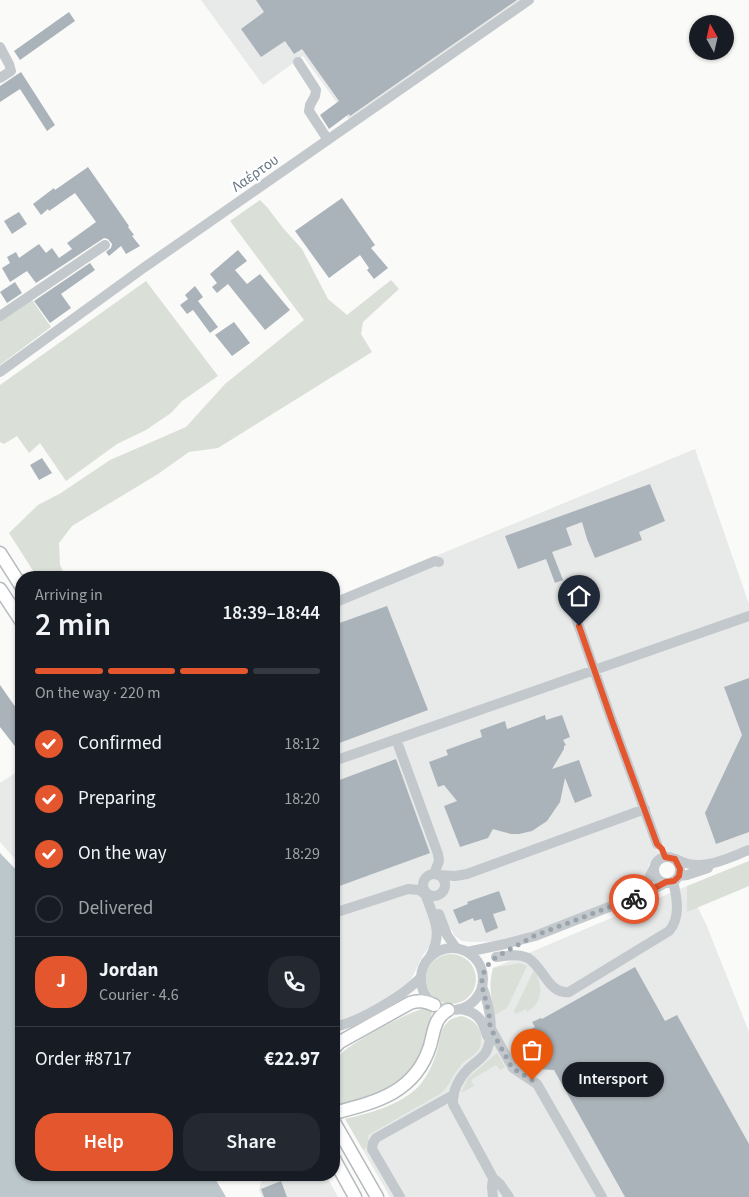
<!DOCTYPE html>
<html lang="en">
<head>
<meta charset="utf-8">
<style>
	body { margin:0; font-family:"Source Sans 3",sans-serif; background:#242831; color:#f1f3f6; height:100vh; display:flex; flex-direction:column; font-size:19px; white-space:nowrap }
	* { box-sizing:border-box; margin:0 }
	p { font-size:16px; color:#9ea1a6 }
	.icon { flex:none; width:28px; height:28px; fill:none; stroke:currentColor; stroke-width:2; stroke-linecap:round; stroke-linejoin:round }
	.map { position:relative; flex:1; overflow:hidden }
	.sheet { position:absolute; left:15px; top:571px; width:325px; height:610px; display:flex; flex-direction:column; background:#171b24; border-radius:20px; box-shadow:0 1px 4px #0004 }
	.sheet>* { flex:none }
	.needle { width:32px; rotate:352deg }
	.fabs { position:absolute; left:689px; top:15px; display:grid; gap:10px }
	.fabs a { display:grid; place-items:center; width:45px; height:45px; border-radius:50%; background:#171b24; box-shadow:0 1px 4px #0004; font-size:25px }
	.pin { position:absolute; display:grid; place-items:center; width:42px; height:42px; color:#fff; margin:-51px -21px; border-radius:50% 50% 50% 0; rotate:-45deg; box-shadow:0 0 5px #0007 }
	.pin .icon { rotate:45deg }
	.courier { position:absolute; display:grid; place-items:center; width:50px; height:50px; margin:-25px; border:4px solid #e4572e; border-radius:50%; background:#fff; color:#222; box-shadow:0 1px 6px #0007 }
	.bubble { position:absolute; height:35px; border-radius:18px; background:#171b24; box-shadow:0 1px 4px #0004; font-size:16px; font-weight:600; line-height:35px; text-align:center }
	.headline em { font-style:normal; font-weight:600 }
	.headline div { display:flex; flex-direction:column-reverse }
	.headline { display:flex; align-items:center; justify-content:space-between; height:85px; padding:0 20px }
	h1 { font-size:32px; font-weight:600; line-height:38px }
	.bar { display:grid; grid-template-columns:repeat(4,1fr); gap:8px 5px; align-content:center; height:60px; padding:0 20px }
	.bar i { height:6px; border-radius:4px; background:#363941 }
	.bar .current { background:#e4572e }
	.bar p { grid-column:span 4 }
	.line { display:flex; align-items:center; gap:12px; padding:0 20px; border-top:1px solid #363941 }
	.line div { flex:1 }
	.round { display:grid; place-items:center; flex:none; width:52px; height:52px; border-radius:20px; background:#242831 }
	ol { padding:0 20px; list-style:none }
	li { display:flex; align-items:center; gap:15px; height:55px }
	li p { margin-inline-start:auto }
	li .icon { padding:5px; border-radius:50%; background:#e4572e; color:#fff; stroke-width:4 }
	li:last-child { color:#9ea1a6 }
	li i { width:28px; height:28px; border:2px solid #363941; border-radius:50% }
	.primary-button { display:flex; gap:10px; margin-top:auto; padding:10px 20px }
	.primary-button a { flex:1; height:58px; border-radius:20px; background:#e4572e; color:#fff; font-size:20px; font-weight:600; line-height:58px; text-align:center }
	.primary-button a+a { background:#242831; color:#f1f3f6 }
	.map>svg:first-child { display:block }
	.built { fill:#e8e9e9 }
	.green { fill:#dadfd7 }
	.water { fill:#bbc7cb }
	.building { fill:#aab3b9 }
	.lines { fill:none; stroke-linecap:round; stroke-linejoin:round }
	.major-casing { stroke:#b5babe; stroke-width:15 }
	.minor { stroke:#c3c8cc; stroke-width:10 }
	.major { stroke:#fff; stroke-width:12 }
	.done { stroke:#99a4ac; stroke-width:5; stroke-dasharray:0 9 }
	.route { stroke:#e4572e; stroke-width:6 }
	.labels { text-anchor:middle; stroke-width:5; stroke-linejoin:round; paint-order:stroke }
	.street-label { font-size:15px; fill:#657683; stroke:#fff }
</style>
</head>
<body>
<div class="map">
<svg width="749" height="1197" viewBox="0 0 749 1197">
	<rect width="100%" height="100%" fill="#fafaf8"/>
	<path class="built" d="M 201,0 L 522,0 L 350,121 L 303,56 L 263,85 Z
		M 695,449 L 749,604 L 749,846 L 700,863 L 667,852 L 660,853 L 649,864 L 646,878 L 637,890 L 548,926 L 506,941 L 470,942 L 462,941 L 455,936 L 451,929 L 441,932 L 423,955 L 410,982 L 372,1009 L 334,1025 L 334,598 Z
		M 21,769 L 21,866 L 0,842 L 0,783 Z
		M 687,886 L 706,924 L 749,1032 L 749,1197 L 390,1197 L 363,1150 L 368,1146 L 367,1135 L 479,1048 L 494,1013 L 491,998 L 490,983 L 493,968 Z
		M 269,1175 L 326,1175 L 338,1197 L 262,1197 L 259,1190 L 262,1178 Z"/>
	<path class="green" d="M 260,200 L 267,207 L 283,228 L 302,249 L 328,299 L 347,315 L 391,280 L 399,289 L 363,322 L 361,334 L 372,352 L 218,448 L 189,452 L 158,474 L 72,526 L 59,543 L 60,565 L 66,577 L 37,577 L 9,533 L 38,505 L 61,493 L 110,460 L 186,427 L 225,384 L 304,320 L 230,221 Z
		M 146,281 L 218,376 L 182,401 L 171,413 L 146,430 L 117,444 L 66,481 L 40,443 L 29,453 L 17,436 L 4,444 L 0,442 L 0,385 Z
		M 30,297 L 51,327 L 0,365 L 0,317 Z
		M 749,861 L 749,886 L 687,912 L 687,886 Z
		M426 979a25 25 0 1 1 50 0a25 25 0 1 1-50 0Z
		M 520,963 L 527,966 L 507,1008 L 495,1015 C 491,999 489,984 493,968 Z
		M 534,970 C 543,985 544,1002 527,1012 L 526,1009 L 516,1014 L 514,1011 Z
		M 426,1008 L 432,1012 L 425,1046 L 418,1064 L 390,1091 L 338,1107 C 336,1104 335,1102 334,1100 C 332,1092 333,1064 338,1057 C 346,1045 411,1010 426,1008 Z
		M 461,1016 C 476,1019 487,1033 479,1049 C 475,1056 466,1059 461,1065 C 453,1074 450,1086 440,1094 L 368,1135 L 369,1146 L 363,1150 L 345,1119 C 370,1113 395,1107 416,1089 C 427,1079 434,1062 438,1048 C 440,1039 440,1029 447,1023 C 451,1018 455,1018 461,1016 Z
		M 497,1053 L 505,1067 L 500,1070 L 496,1065 L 471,1080 L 474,1086 L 461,1093 L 468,1078 Z"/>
	<path class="water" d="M 0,853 L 21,875 L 21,1175 L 213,1175 L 226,1197 L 0,1197 Z"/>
	<path class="building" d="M 256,0 L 517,0 L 350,116 L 349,114 L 329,129 L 320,115 L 339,101 L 302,49 L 294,54 L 285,41 L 261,57 L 241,29 L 264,12 Z
		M 69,12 L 75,21 L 20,60 L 14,51 Z
		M 21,72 L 55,125 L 47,131 L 20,89 L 0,102 L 0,86 Z
		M 88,167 L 129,226 L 128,227 L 134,235 L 132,236 L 140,246 L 126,254 L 121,246 L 109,256 L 106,252 L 111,248 L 112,244 L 108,239 L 104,238 L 36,283 L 27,271 L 10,282 L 2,268 L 10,263 L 7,257 L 16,252 L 19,258 L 39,244 L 46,253 L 52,248 L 59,258 L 72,249 L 67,243 L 96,222 L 75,193 L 49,211 L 48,209 L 41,215 L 33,204 L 54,188 L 55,190 Z
		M 342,198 L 375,245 L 371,248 L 388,268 L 374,279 L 367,270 L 369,268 L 360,255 L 329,278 L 295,231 Z
		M 19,212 L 27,224 L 12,234 L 4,221 Z
		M 238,250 L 247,261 L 235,270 L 247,284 L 260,274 L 290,310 L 265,330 L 228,284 L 217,293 L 212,287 L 217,283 L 210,274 Z
		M 90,263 L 95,270 L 61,294 L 71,308 L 50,323 L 34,301 Z
		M 15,282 L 22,293 L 7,303 L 0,292 Z
		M 195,286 L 203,297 L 198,301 L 218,327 L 210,333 L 193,310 L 187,314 L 180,305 L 188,299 L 185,295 Z
		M 234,322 L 250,343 L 232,356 L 215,335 Z
		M 42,458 L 52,473 L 39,480 L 30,465 Z
		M 650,484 L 665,521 L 639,532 L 642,540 L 595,558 L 587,539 L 582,522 L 566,528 L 572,545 L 552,552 L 563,580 L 555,583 L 546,559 L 518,569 L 505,536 Z
		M 387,606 L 428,710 L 334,745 L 334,625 Z
		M 749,678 L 749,832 L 716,844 L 705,813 L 742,735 L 724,687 Z
		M 0,685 L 21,715 L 21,754 L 0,727 Z
		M 545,715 L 546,720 L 562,715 L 570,737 L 563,740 L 566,745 L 564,746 L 564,749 L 552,769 L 579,760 L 592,796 L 575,803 L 565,778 L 560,802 L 547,821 L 532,831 L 519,834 L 511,834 L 493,829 L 488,838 L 460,847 L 444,806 L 457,801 L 444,785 L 438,787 L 429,762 L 448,755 L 446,750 L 482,737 L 480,730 L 505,721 L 507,729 Z
		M 396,759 L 430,853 L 334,888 L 334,782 Z
		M 499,891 L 506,910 L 493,914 L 498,928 L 486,933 L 481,919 L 474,921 L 473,918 L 459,924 L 453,910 L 468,904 L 467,902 Z
		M 635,967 L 665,1021 L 677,1015 L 749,1144 L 749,1197 L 625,1197 L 554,1070 L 536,1069 L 524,1059 L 521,1044 L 529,1030 L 535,1027 L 532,1022 L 541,1018 L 542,1019 Z
		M 281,1181 L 287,1197 L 264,1197 L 261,1189 Z"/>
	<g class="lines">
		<defs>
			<path id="major" d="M 0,553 L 21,586
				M 0,589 L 21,621
				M 334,1048 L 340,1042 L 410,1003 C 419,1000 425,1001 434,1005
				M 334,1113 C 376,1102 415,1093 430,1046 C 434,1032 434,1018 448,1010
				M 334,1122 L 377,1197
				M 334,1159 L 355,1197"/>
		</defs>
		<use href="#major" class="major-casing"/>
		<path class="minor" d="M 0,47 L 9,64 L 11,71 L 0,78
			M 298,62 L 316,90 L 315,96 L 310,105 L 309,111 L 328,140
			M 0,316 L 105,245
			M 0,372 L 142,269 L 529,0
			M 567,592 L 612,721 L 657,844
			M 334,603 L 435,561 L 439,562
			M 396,739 L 438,854 L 439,861 L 434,874
			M 334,761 L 749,616
			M654 870a13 13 0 1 1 26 0a13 13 0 1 1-26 0Z
			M 676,859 C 701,873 725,859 749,850
			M423 885a11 11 0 1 1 22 0a11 11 0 1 1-22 0Z
			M 438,875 L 455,876 L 467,874 L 645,809
			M 679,876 L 687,875 L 708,868
			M 424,890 C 432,916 444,930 431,955
			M 633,894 L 645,886 L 654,868
			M 334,913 L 408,889 L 419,890 L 426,895
			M 439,914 L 447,935 L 456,948
			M421 979a31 31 0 1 1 62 0a31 31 0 1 1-62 0Z
			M 467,952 L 505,944 L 535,936 L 619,903 L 635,899 L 665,883
			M 496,957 C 506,956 518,953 528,958 C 544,968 549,995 569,992 L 669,931 C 681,917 677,898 673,881
			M 482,986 C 489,1005 495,1030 487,1050 C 483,1059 474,1063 468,1069 C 459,1078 452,1091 453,1104 L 493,1178 L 500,1184 L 509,1197
			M 459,1009 C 477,1011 483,1020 487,1036
			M 334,1027 C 357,1023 405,995 421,977
			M 490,1027 L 513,1068 L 537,1084 L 602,1197
			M 400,1197 L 372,1149 L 373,1143 L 376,1138 L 453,1095
			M 493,1197 L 492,1187 L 493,1178"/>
		<use href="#major" class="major"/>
	</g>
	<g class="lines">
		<path class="done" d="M 532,1080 L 512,1068 L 490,1027 L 489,1013 L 482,986 L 482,976 L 487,966 L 496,957 L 534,936 L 620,903 L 634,899"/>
		<path class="route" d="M 579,626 L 612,721 L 657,844 L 662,849 L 665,857 L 675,859 L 680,869 L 679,876 L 674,881 L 666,882 L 634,899"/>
	</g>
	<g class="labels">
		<g class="street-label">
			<text transform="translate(255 173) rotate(-35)" y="5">Λαέρτου</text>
		</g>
	</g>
</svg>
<div class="fabs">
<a><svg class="needle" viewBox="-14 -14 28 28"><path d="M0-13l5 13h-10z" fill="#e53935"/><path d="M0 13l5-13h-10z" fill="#9ea1a6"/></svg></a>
</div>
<div class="pin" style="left:532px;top:1080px;background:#ea580c"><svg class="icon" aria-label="bag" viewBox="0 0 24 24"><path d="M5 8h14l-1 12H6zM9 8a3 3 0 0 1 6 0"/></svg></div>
<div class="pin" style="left:579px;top:626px;background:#1f2937"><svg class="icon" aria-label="home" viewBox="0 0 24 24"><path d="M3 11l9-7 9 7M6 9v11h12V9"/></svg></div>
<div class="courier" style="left:634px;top:899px"><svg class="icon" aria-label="bike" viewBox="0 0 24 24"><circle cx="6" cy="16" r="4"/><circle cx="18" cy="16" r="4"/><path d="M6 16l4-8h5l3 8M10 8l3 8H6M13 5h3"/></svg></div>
<div class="bubble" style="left:562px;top:1062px;width:102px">Intersport</div>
<section class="sheet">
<div class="headline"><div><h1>2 min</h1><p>Arriving in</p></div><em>18:39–18:44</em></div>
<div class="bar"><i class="current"></i><i class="current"></i><i class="current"></i><i></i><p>On the way · 220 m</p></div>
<ol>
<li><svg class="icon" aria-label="check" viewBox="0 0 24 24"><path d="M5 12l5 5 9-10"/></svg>Confirmed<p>18:12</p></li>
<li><svg class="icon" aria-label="check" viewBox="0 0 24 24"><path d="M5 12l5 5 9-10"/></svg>Preparing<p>18:20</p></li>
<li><svg class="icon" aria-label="check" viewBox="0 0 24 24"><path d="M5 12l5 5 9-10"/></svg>On the way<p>18:29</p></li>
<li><i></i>Delivered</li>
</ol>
<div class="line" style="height:90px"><b class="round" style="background:#e4572e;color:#fff">J</b><div><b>Jordan</b><p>Courier · 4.6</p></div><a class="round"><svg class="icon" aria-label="phone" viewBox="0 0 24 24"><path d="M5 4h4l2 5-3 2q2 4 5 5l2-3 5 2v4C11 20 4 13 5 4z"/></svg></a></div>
<div class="line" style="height:65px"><div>Order #8717</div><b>€22.97</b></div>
<div class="primary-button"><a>Help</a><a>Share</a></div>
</section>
</div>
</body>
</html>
